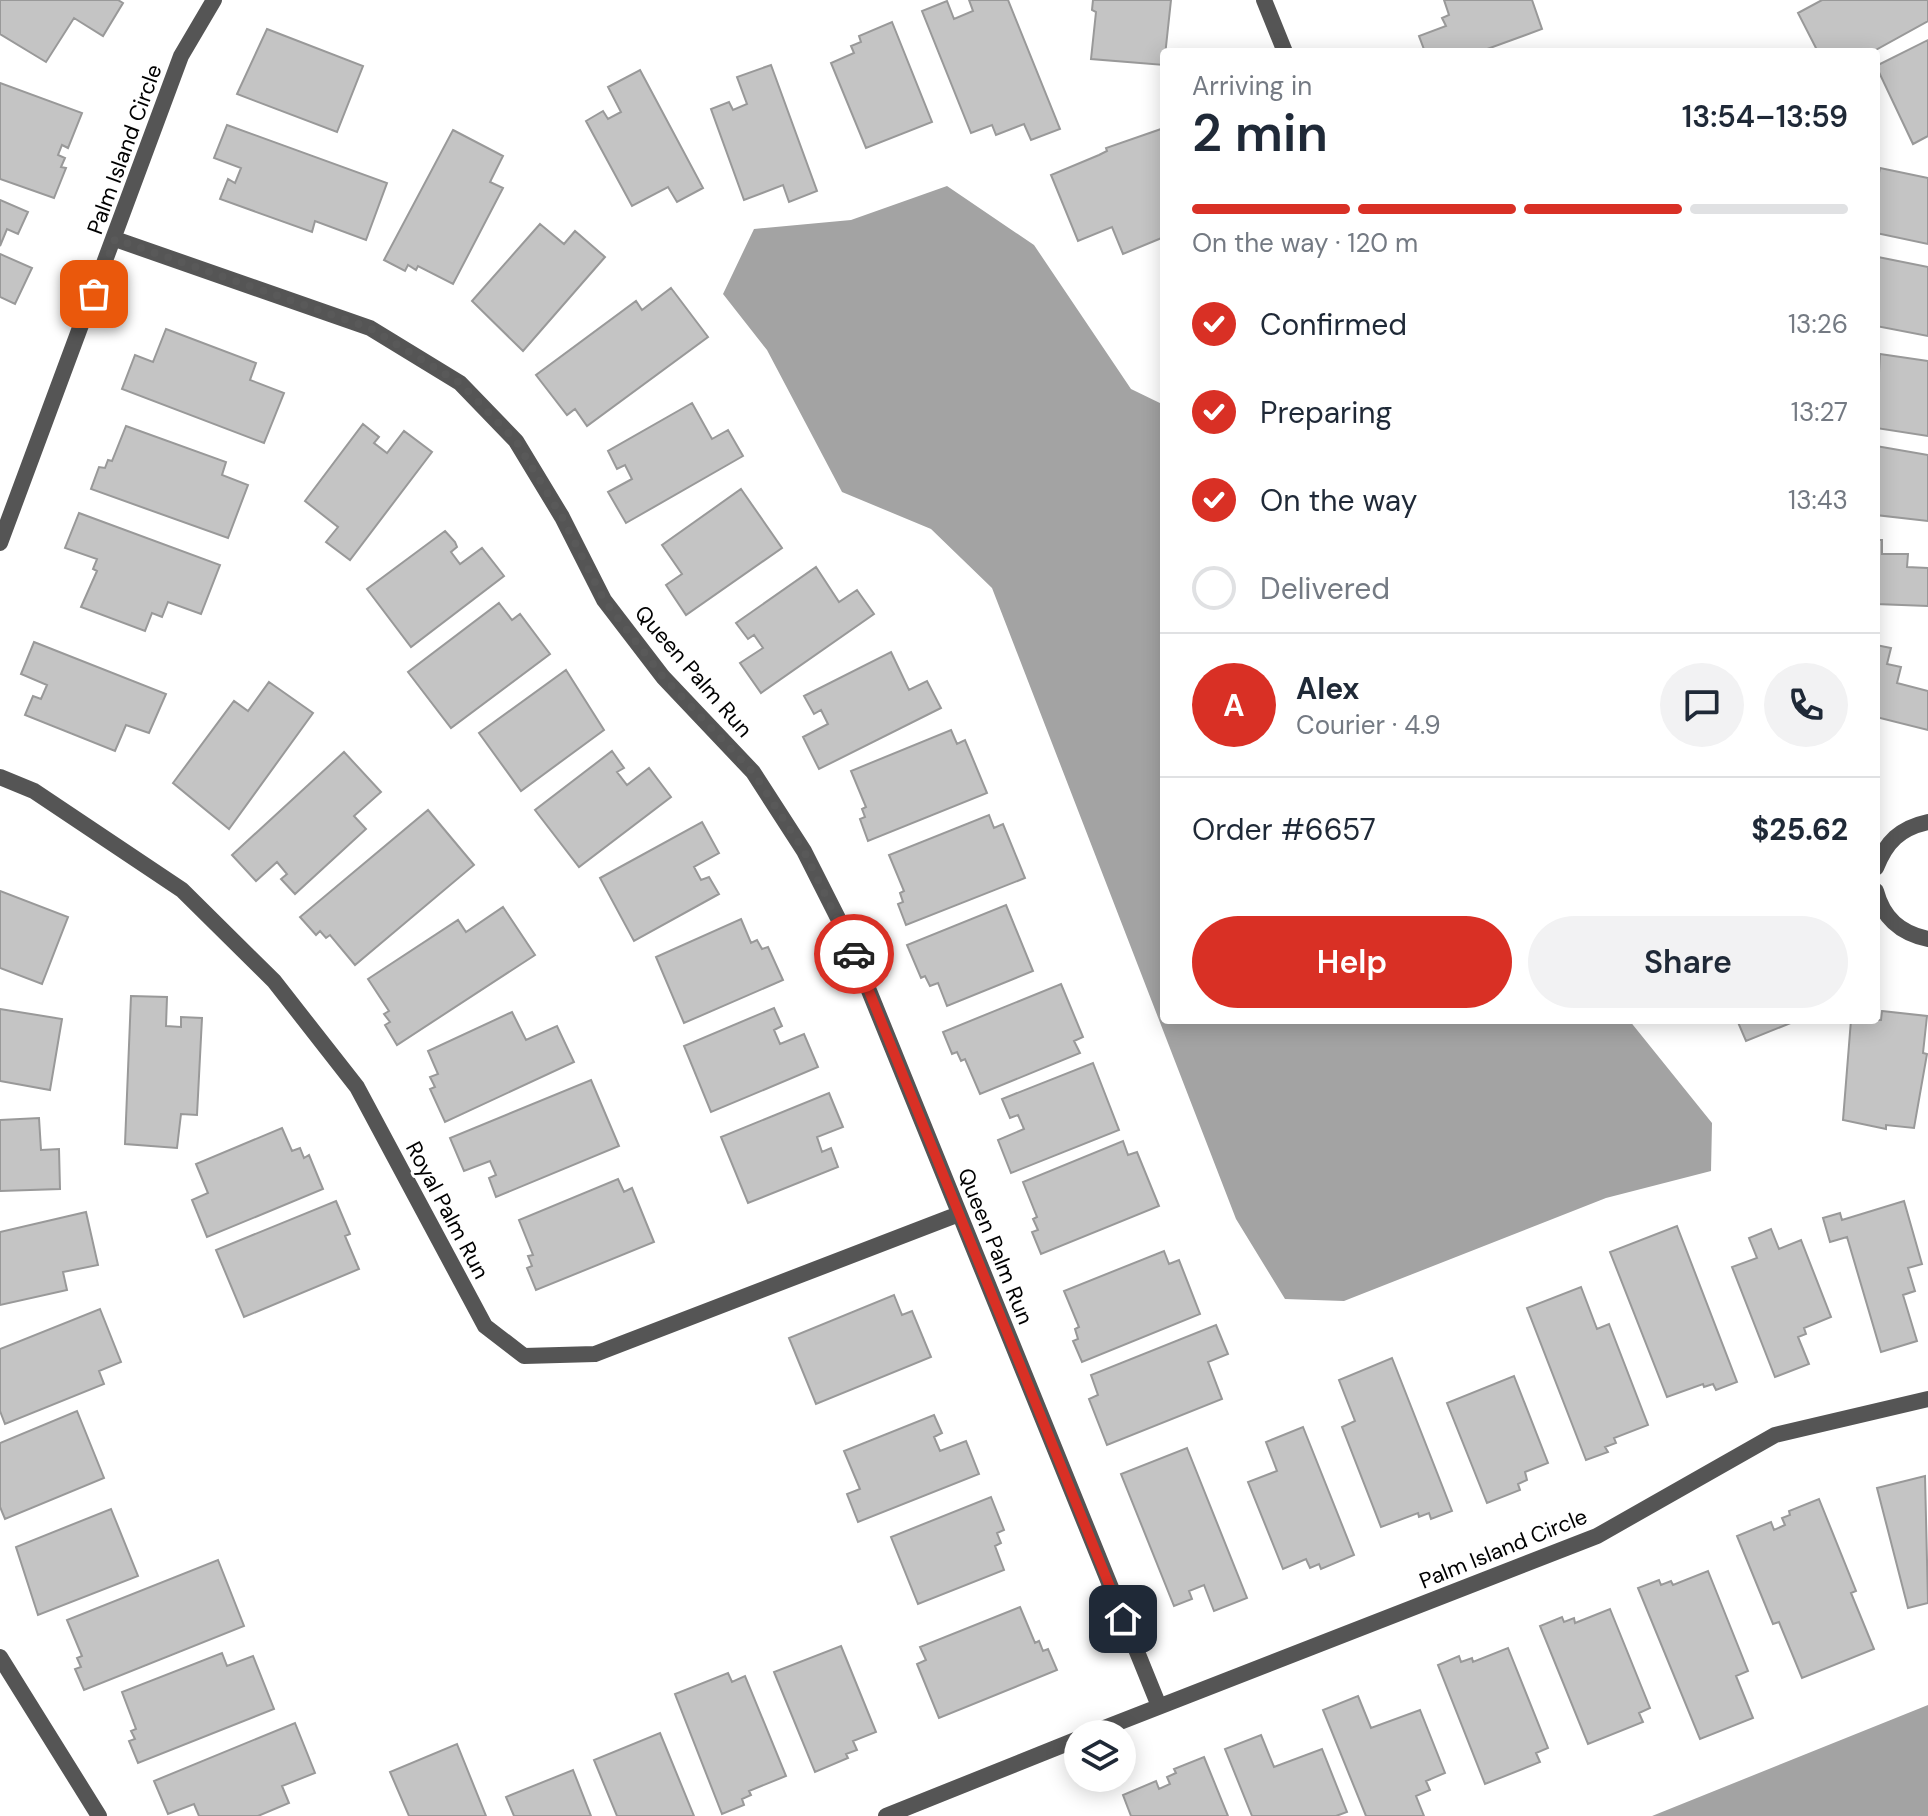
<!DOCTYPE html>
<html lang="en">
<head>
<meta charset="utf-8">
<style>
	body { margin:0; font-family:"DM Sans",sans-serif; background:#f2f2f3; color:#1f2937; height:100vh; display:flex; flex-direction:column; font-size:30px; white-space:nowrap }
	* { box-sizing:border-box; margin:0 }
	p { font-size:26px; color:#747a83 }
	.icon { flex:none; width:44px; height:44px; fill:none; stroke:currentColor; stroke-width:2; stroke-linecap:round; stroke-linejoin:round }
	.map { position:relative; flex:1; overflow:hidden }
	.panel { position:absolute; left:1160px; top:48px; width:720px; height:976px; display:flex; flex-direction:column; background:#fff; border-radius:8px; box-shadow:0 4px 20px #0003 }
	.panel>* { flex:none }
	.controls { position:absolute; left:1064px; top:1720px; display:grid; gap:16px }
	.controls a { display:grid; place-items:center; width:72px; height:72px; border-radius:50%; background:#fff; box-shadow:0 4px 20px #0003; font-size:40px }
	.pin { position:absolute; display:grid; place-items:center; width:68px; height:68px; color:#fff; margin:-34px; border-radius:16px; box-shadow:0 4px 12px #0006 }
	.courier { position:absolute; display:grid; place-items:center; width:80px; height:80px; margin:-40px; border:6px solid #d93025; border-radius:50%; background:#fff; color:#222; box-shadow:0 2px 10px #0007 }
	.summary em { font-style:normal; font-weight:600 }
	.summary div { display:flex; flex-direction:column-reverse }
	.summary { display:flex; align-items:center; justify-content:space-between; height:136px; padding:0 32px }
	h1 { font-size:52px; font-weight:600; line-height:60px }
	.bar { display:grid; grid-template-columns:repeat(4,1fr); gap:12px 8px; align-content:center; height:96px; padding:0 32px }
	.bar i { height:10px; border-radius:6px; background:#e0e1e3 }
	.bar .selected { background:#d93025 }
	.bar p { grid-column:span 4 }
	.line { display:flex; align-items:center; gap:20px; padding:0 32px; border-top:2px solid #e0e1e3 }
	.line div { flex:1 }
	.round { display:grid; place-items:center; flex:none; width:84px; height:84px; border-radius:42px; background:#f2f2f3 }
	ol { padding:0 32px; list-style:none }
	li { display:flex; align-items:center; gap:24px; height:88px }
	li p { margin-inline-start:auto }
	li .icon { padding:8px; border-radius:50%; background:#d93025; color:#fff; stroke-width:4 }
	li:last-child { color:#747a83 }
	li i { width:44px; height:44px; border:4px solid #e0e1e3; border-radius:50% }
	.button { display:flex; gap:16px; margin-top:auto; padding:16px 32px }
	.button a { flex:1; height:92px; border-radius:48px; background:#d93025; color:#fff; font-size:32px; font-weight:600; line-height:92px; text-align:center }
	.button a+a { background:#f2f2f3; color:#1f2937 }
	.map>svg:first-child { display:block }
	.water { fill:#a3a3a3 }
	.building { fill:#c4c4c4; stroke:#999; stroke-width:2 }
	.lines { fill:none; stroke-linecap:round; stroke-linejoin:round }
	.minor { stroke:#555; stroke-width:16 }
	.done { stroke:#595959; stroke-width:8; stroke-dasharray:0 14.4 }
	.route { stroke:#d93025; stroke-width:10 }
	.labels { text-anchor:middle; stroke-width:6; stroke-linejoin:round; paint-order:stroke }
	.street-label { font-size:22px; fill:#000; stroke:#fff }
</style>
</head>
<body>
<div class="map">
<svg width="1928" height="1816" viewBox="0 0 1928 1816">
	<rect width="100%" height="100%" fill="#fff"/>
	<path class="water" d="M 947,186 L 1034,245 L 1131,389 L 1164,405 L 1164,1020 L 1629,1020 L 1712,1123 L 1711,1171 L 1606,1198 L 1344,1301 L 1285,1299 L 1236,1219 L 992,588 L 931,529 L 842,492 L 767,350 L 723,294 L 754,229 L 851,220 Z
		M 1928,1705 L 1928,1816 L 1652,1816 Z"/>
	<path class="building" d="M 0,0 L 118,0 L 123,3 L 103,36 L 74,18 L 46,62 L 0,34 Z
		M 969,0 L 1008,0 L 1060,129 L 1031,140 L 1024,124 L 996,135 L 992,125 L 971,133 L 922,11 L 947,1 L 954,19 L 973,11 Z
		M 1093,0 L 1171,0 L 1164,65 L 1091,59 L 1096,12 L 1092,10 Z
		M 1444,0 L 1532,0 L 1542,29 L 1479,52 L 1425,52 L 1419,36 L 1446,26 L 1442,18 L 1449,15 Z
		M 1822,0 L 1928,0 L 1928,21 L 1872,52 L 1818,52 L 1798,13 Z
		M 892,22 L 932,122 L 866,148 L 831,63 L 854,53 L 851,46 L 861,42 L 859,36 Z
		M 267,29 L 363,66 L 337,132 L 237,94 Z
		M 1928,40 L 1928,136 L 1913,144 L 1876,66 Z
		M 771,65 L 817,191 L 789,202 L 783,185 L 744,200 L 711,109 L 729,102 L 733,110 L 747,104 L 737,77 Z
		M 640,70 L 703,188 L 677,202 L 668,187 L 632,206 L 586,121 L 603,111 L 608,119 L 621,112 L 608,87 Z
		M 0,83 L 82,113 L 68,148 L 62,145 L 58,155 L 65,158 L 61,167 L 66,168 L 54,198 L 0,179 Z
		M 227,125 L 387,183 L 366,240 L 315,221 L 312,232 L 220,199 L 228,179 L 235,183 L 241,168 L 214,158 Z
		M 1164,128 L 1164,237 L 1123,254 L 1112,227 L 1078,241 L 1051,175 L 1099,155 L 1107,151 L 1106,148 Z
		M 453,130 L 503,156 L 490,182 L 503,188 L 453,284 L 418,266 L 416,270 L 408,265 L 405,271 L 384,260 Z
		M 1880,168 L 1928,178 L 1928,244 L 1876,233 L 1876,188 Z
		M 0,200 L 28,212 L 18,234 L 7,229 L 0,246 Z
		M 540,224 L 564,244 L 575,231 L 605,257 L 523,351 L 472,301 Z
		M 0,254 L 32,268 L 15,304 L 0,297 Z
		M 1878,257 L 1928,267 L 1928,336 L 1876,326 Z
		M 671,288 L 708,337 L 587,426 L 575,409 L 567,415 L 536,375 L 636,301 L 642,310 Z
		M 166,329 L 256,363 L 250,380 L 284,393 L 264,443 L 122,389 L 135,355 L 153,362 Z
		M 1880,354 L 1928,361 L 1928,436 L 1876,428 Z
		M 692,403 L 712,439 L 728,430 L 743,456 L 626,523 L 608,492 L 632,479 L 625,465 L 617,469 L 608,451 Z
		M 363,424 L 379,437 L 374,443 L 387,453 L 404,431 L 432,452 L 350,560 L 326,542 L 338,527 L 305,501 Z
		M 126,426 L 226,462 L 222,475 L 248,485 L 228,538 L 91,489 L 99,467 L 105,468 L 108,460 L 112,461 Z
		M 1876,446 L 1928,455 L 1928,521 L 1876,515 Z
		M 741,489 L 782,548 L 686,615 L 666,585 L 682,574 L 662,545 Z
		M 79,513 L 220,565 L 201,614 L 168,602 L 162,617 L 152,613 L 145,631 L 81,607 L 97,571 L 93,569 L 97,559 L 65,548 Z
		M 445,531 L 455,542 L 457,547 L 451,552 L 460,564 L 482,548 L 504,576 L 411,647 L 367,589 Z
		M 1876,540 L 1882,540 L 1882,554 L 1908,554 L 1907,567 L 1928,568 L 1928,606 L 1876,604 Z
		M 816,567 L 839,602 L 857,590 L 874,614 L 761,693 L 740,663 L 763,648 L 754,635 L 748,639 L 736,623 Z
		M 499,603 L 512,620 L 520,614 L 550,654 L 451,728 L 408,672 Z
		M 34,642 L 166,694 L 149,733 L 126,725 L 115,751 L 25,715 L 33,696 L 41,699 L 47,685 L 21,674 Z
		M 1876,645 L 1891,648 L 1887,664 L 1901,667 L 1897,683 L 1928,691 L 1928,730 L 1876,717 Z
		M 891,652 L 909,690 L 927,681 L 941,708 L 819,769 L 803,737 L 828,724 L 821,710 L 814,714 L 804,696 Z
		M 566,670 L 604,730 L 521,791 L 479,733 Z
		M 269,682 L 313,713 L 229,829 L 173,783 L 234,701 L 248,711 Z
		M 951,730 L 957,744 L 965,740 L 987,793 L 868,841 L 860,819 L 865,817 L 862,809 L 866,807 L 851,771 Z
		M 612,751 L 624,768 L 617,772 L 627,785 L 649,768 L 671,797 L 579,867 L 535,810 Z
		M 344,752 L 381,792 L 354,816 L 366,829 L 295,894 L 281,879 L 287,874 L 277,862 L 256,881 L 232,855 Z
		M 428,810 L 474,865 L 355,965 L 330,935 L 326,938 L 320,931 L 316,935 L 300,917 Z
		M 989,815 L 994,828 L 1003,824 L 1025,878 L 906,925 L 898,904 L 903,902 L 900,893 L 904,891 L 889,855 Z
		M 702,822 L 719,853 L 694,867 L 701,880 L 709,877 L 719,894 L 634,941 L 600,878 Z
		M 0,891 L 68,917 L 42,984 L 0,968 Z
		M 1006,905 L 1033,971 L 947,1006 L 938,983 L 930,986 L 925,976 L 921,978 L 907,945 Z
		M 503,907 L 535,955 L 397,1045 L 385,1025 L 390,1022 L 384,1014 L 389,1011 L 368,979 L 458,920 L 466,932 Z
		M 741,919 L 751,943 L 757,940 L 762,949 L 768,947 L 783,980 L 684,1023 L 656,957 Z
		M 1061,984 L 1083,1037 L 1074,1041 L 1080,1053 L 980,1094 L 965,1059 L 961,1061 L 957,1052 L 952,1054 L 943,1032 Z
		M 131,996 L 167,997 L 166,1026 L 181,1027 L 181,1017 L 202,1018 L 197,1115 L 181,1114 L 177,1148 L 125,1144 Z
		M 774,1008 L 782,1026 L 774,1030 L 780,1044 L 804,1034 L 818,1067 L 711,1112 L 684,1046 Z
		M 0,1009 L 62,1019 L 50,1090 L 0,1081 Z
		M 1882,1011 L 1927,1016 L 1923,1053 L 1927,1054 L 1914,1128 L 1886,1125 L 1886,1129 L 1843,1120 L 1851,1020 L 1881,1020 Z
		M 512,1012 L 526,1040 L 557,1026 L 574,1062 L 445,1122 L 430,1089 L 435,1087 L 430,1077 L 438,1074 L 428,1051 Z
		M 1737,1020 L 1798,1020 L 1746,1041 Z
		M 1093,1063 L 1119,1130 L 1011,1173 L 998,1140 L 1024,1129 L 1018,1115 L 1010,1118 L 1002,1099 Z
		M 591,1080 L 619,1146 L 496,1197 L 489,1178 L 496,1175 L 490,1161 L 464,1171 L 450,1138 Z
		M 829,1093 L 843,1127 L 817,1137 L 822,1152 L 831,1148 L 838,1167 L 748,1203 L 721,1137 Z
		M 39,1118 L 41,1150 L 59,1149 L 60,1189 L 0,1191 L 0,1120 Z
		M 282,1128 L 292,1151 L 300,1148 L 304,1158 L 309,1155 L 323,1189 L 207,1237 L 192,1200 L 208,1193 L 196,1164 Z
		M 1123,1141 L 1128,1155 L 1137,1152 L 1159,1206 L 1041,1254 L 1032,1232 L 1038,1230 L 1033,1219 L 1037,1217 L 1023,1182 Z
		M 618,1179 L 624,1192 L 632,1188 L 654,1242 L 536,1290 L 527,1268 L 532,1266 L 528,1256 L 533,1255 L 519,1220 Z
		M 336,1201 L 350,1234 L 345,1236 L 359,1269 L 244,1317 L 216,1250 Z
		M 1904,1201 L 1922,1264 L 1908,1268 L 1915,1291 L 1903,1295 L 1917,1341 L 1881,1352 L 1847,1237 L 1830,1242 L 1823,1218 L 1840,1213 L 1842,1220 Z
		M 86,1212 L 98,1265 L 63,1272 L 67,1290 L 0,1305 L 0,1232 Z
		M 1677,1226 L 1737,1382 L 1716,1390 L 1713,1384 L 1704,1387 L 1703,1384 L 1667,1397 L 1610,1252 Z
		M 1771,1229 L 1779,1249 L 1801,1240 L 1831,1317 L 1804,1328 L 1806,1334 L 1798,1337 L 1809,1364 L 1775,1377 L 1732,1267 L 1757,1258 L 1749,1238 Z
		M 1164,1251 L 1169,1264 L 1179,1260 L 1200,1314 L 1082,1362 L 1073,1341 L 1078,1339 L 1075,1329 L 1079,1327 L 1064,1291 Z
		M 1581,1287 L 1597,1329 L 1609,1324 L 1648,1425 L 1614,1438 L 1616,1443 L 1605,1447 L 1608,1452 L 1586,1460 L 1527,1308 Z
		M 894,1295 L 902,1315 L 912,1311 L 931,1357 L 816,1404 L 789,1338 Z
		M 100,1309 L 121,1362 L 99,1371 L 104,1384 L 5,1424 L 0,1411 L 0,1349 Z
		M 1216,1325 L 1228,1354 L 1208,1362 L 1222,1399 L 1107,1445 L 1089,1399 L 1098,1395 L 1091,1375 Z
		M 1392,1358 L 1452,1511 L 1431,1519 L 1429,1513 L 1419,1517 L 1418,1513 L 1381,1527 L 1342,1427 L 1355,1421 L 1339,1380 Z
		M 1514,1376 L 1548,1463 L 1525,1472 L 1527,1480 L 1518,1484 L 1520,1490 L 1487,1503 L 1447,1403 Z
		M 77,1411 L 104,1478 L 5,1519 L 0,1507 L 0,1443 Z
		M 934,1415 L 942,1433 L 934,1437 L 940,1451 L 966,1441 L 979,1474 L 858,1522 L 847,1494 L 860,1489 L 844,1451 Z
		M 1303,1427 L 1354,1555 L 1321,1569 L 1319,1564 L 1310,1568 L 1306,1559 L 1283,1569 L 1248,1482 L 1277,1471 L 1266,1442 Z
		M 1187,1448 L 1247,1598 L 1214,1611 L 1204,1585 L 1189,1591 L 1192,1599 L 1174,1606 L 1121,1474 Z
		M 1925,1476 L 1928,1603 L 1908,1608 L 1877,1488 Z
		M 991,1497 L 1004,1530 L 997,1533 L 1001,1543 L 995,1546 L 1004,1570 L 918,1604 L 891,1537 Z
		M 1819,1499 L 1856,1591 L 1851,1593 L 1874,1649 L 1802,1678 L 1779,1622 L 1773,1624 L 1737,1536 L 1771,1522 L 1774,1530 L 1785,1525 L 1782,1518 L 1790,1515 L 1789,1511 Z
		M 111,1509 L 138,1576 L 38,1615 L 16,1547 Z
		M 218,1560 L 244,1626 L 84,1690 L 75,1669 L 81,1667 L 77,1658 L 82,1656 L 67,1620 Z
		M 1708,1571 L 1748,1671 L 1736,1676 L 1753,1718 L 1700,1739 L 1638,1588 L 1659,1580 L 1661,1585 L 1671,1581 L 1673,1585 Z
		M 1020,1607 L 1035,1643 L 1039,1641 L 1043,1651 L 1048,1649 L 1057,1670 L 939,1718 L 917,1664 L 926,1660 L 920,1647 Z
		M 1610,1609 L 1650,1708 L 1639,1713 L 1643,1722 L 1588,1744 L 1540,1626 L 1562,1617 L 1564,1622 L 1574,1618 L 1575,1623 Z
		M 841,1646 L 876,1732 L 853,1741 L 857,1750 L 846,1754 L 848,1758 L 815,1772 L 774,1672 Z
		M 1508,1648 L 1548,1748 L 1536,1753 L 1540,1762 L 1485,1784 L 1438,1665 L 1459,1656 L 1461,1662 L 1472,1658 L 1473,1662 Z
		M 222,1653 L 227,1666 L 253,1656 L 274,1709 L 138,1763 L 129,1741 L 135,1739 L 131,1731 L 136,1729 L 122,1692 Z
		M 728,1673 L 732,1682 L 745,1676 L 786,1776 L 749,1791 L 751,1795 L 742,1799 L 744,1805 L 722,1814 L 675,1694 Z
		M 1358,1696 L 1371,1728 L 1420,1710 L 1445,1773 L 1426,1781 L 1430,1790 L 1416,1796 L 1424,1816 L 1366,1816 L 1323,1710 Z
		M 295,1723 L 315,1773 L 282,1786 L 289,1803 L 258,1816 L 199,1816 L 194,1804 L 168,1814 L 154,1781 Z
		M 660,1733 L 694,1816 L 617,1816 L 594,1760 Z
		M 1261,1735 L 1274,1767 L 1322,1749 L 1347,1812 L 1336,1816 L 1252,1816 L 1225,1749 Z
		M 457,1744 L 486,1816 L 409,1816 L 390,1772 Z
		M 1204,1757 L 1228,1816 L 1131,1816 L 1123,1795 L 1156,1781 L 1159,1789 L 1170,1784 L 1167,1777 L 1176,1773 L 1174,1769 Z
		M 573,1770 L 591,1816 L 514,1816 L 506,1797 Z"/>
	<g class="lines">
		<path class="minor" d="M 1264,0 L 1285,52
			M 115,239 L 370,328 L 460,383 L 516,441 L 562,517 L 604,600 L 663,677 L 753,772 L 804,851 L 846,934 L 1159,1706
			M 0,543 L 181,56 L 214,0
			M 0,777 L 34,791 L 182,890 L 274,981 L 357,1087 L 485,1326 L 524,1356 L 595,1354 L 959,1214
			M 1876,868 C 1886,842 1900,828 1928,822
			M 1876,891 C 1883,918 1900,933 1928,939
			M 0,1657 L 99,1816
			M 1089,1734 L 1597,1536 L 1775,1435 L 1928,1399
			M 886,1816 L 1078,1739"/>
	</g>
	<g class="lines">
		<path class="done" d="M 94,294 L 115,239 L 370,328 L 460,383 L 516,441 L 562,517 L 604,600 L 663,677 L 753,772 L 804,851 L 854,954"/>
		<path class="route" d="M 854,954 L 1123,1619"/>
	</g>
	<g class="labels">
		<g class="street-label">
			<text transform="translate(124 149) rotate(-70)" y="8">Palm Island Circle</text>
			<text transform="translate(694 671) rotate(49)" y="8">Queen Palm Run</text>
			<text transform="translate(448 1210) rotate(62)" y="8">Royal Palm Run</text>
			<text transform="translate(996 1246) rotate(68)" y="8">Queen Palm Run</text>
			<text transform="translate(1503 1548) rotate(-22)" y="8">Palm Island Circle</text>
		</g>
	</g>
</svg>
<div class="controls">
<a><svg class="icon" aria-label="layers" viewBox="0 0 24 24"><path d="M12 4l9 5-9 5-9-5zM3 14l9 5 9-5"/></svg></a>
</div>
<div class="pin" style="left:94px;top:294px;background:#ea580c"><svg class="icon" aria-label="bag" viewBox="0 0 24 24"><path d="M5 8h14l-1 12H6zM9 8a3 3 0 0 1 6 0"/></svg></div>
<div class="pin" style="left:1123px;top:1619px;background:#1f2937"><svg class="icon" aria-label="home" viewBox="0 0 24 24"><path d="M3 11l9-7 9 7M6 9v11h12V9"/></svg></div>
<div class="courier" style="left:854px;top:954px"><svg class="icon" aria-label="car" viewBox="0 0 24 24"><path d="M5 17H2v-5l4-1 3-4h7l3 4 3 1v5h-3M9 17h6M6 11h13"/><circle cx="7" cy="17" r="2"/><circle cx="17" cy="17" r="2"/></svg></div>
<section class="panel">
<div class="summary"><div><h1>2 min</h1><p>Arriving in</p></div><em>13:54–13:59</em></div>
<div class="bar"><i class="selected"></i><i class="selected"></i><i class="selected"></i><i></i><p>On the way · 120 m</p></div>
<ol>
<li><svg class="icon" aria-label="check" viewBox="0 0 24 24"><path d="M5 12l5 5 9-10"/></svg>Confirmed<p>13:26</p></li>
<li><svg class="icon" aria-label="check" viewBox="0 0 24 24"><path d="M5 12l5 5 9-10"/></svg>Preparing<p>13:27</p></li>
<li><svg class="icon" aria-label="check" viewBox="0 0 24 24"><path d="M5 12l5 5 9-10"/></svg>On the way<p>13:43</p></li>
<li><i></i>Delivered</li>
</ol>
<div class="line" style="height:144px"><b class="round" style="background:#d93025;color:#fff">A</b><div><b>Alex</b><p>Courier · 4.9</p></div><a class="round"><svg class="icon" aria-label="chat" viewBox="0 0 24 24"><path d="M4 5h16v11H9l-5 4z"/></svg></a><a class="round"><svg class="icon" aria-label="phone" viewBox="0 0 24 24"><path d="M5 4h4l2 5-3 2q2 4 5 5l2-3 5 2v4C11 20 4 13 5 4z"/></svg></a></div>
<div class="line" style="height:104px"><div>Order #6657</div><b>$25.62</b></div>
<div class="button"><a>Help</a><a>Share</a></div>
</section>
</div>
</body>
</html>
